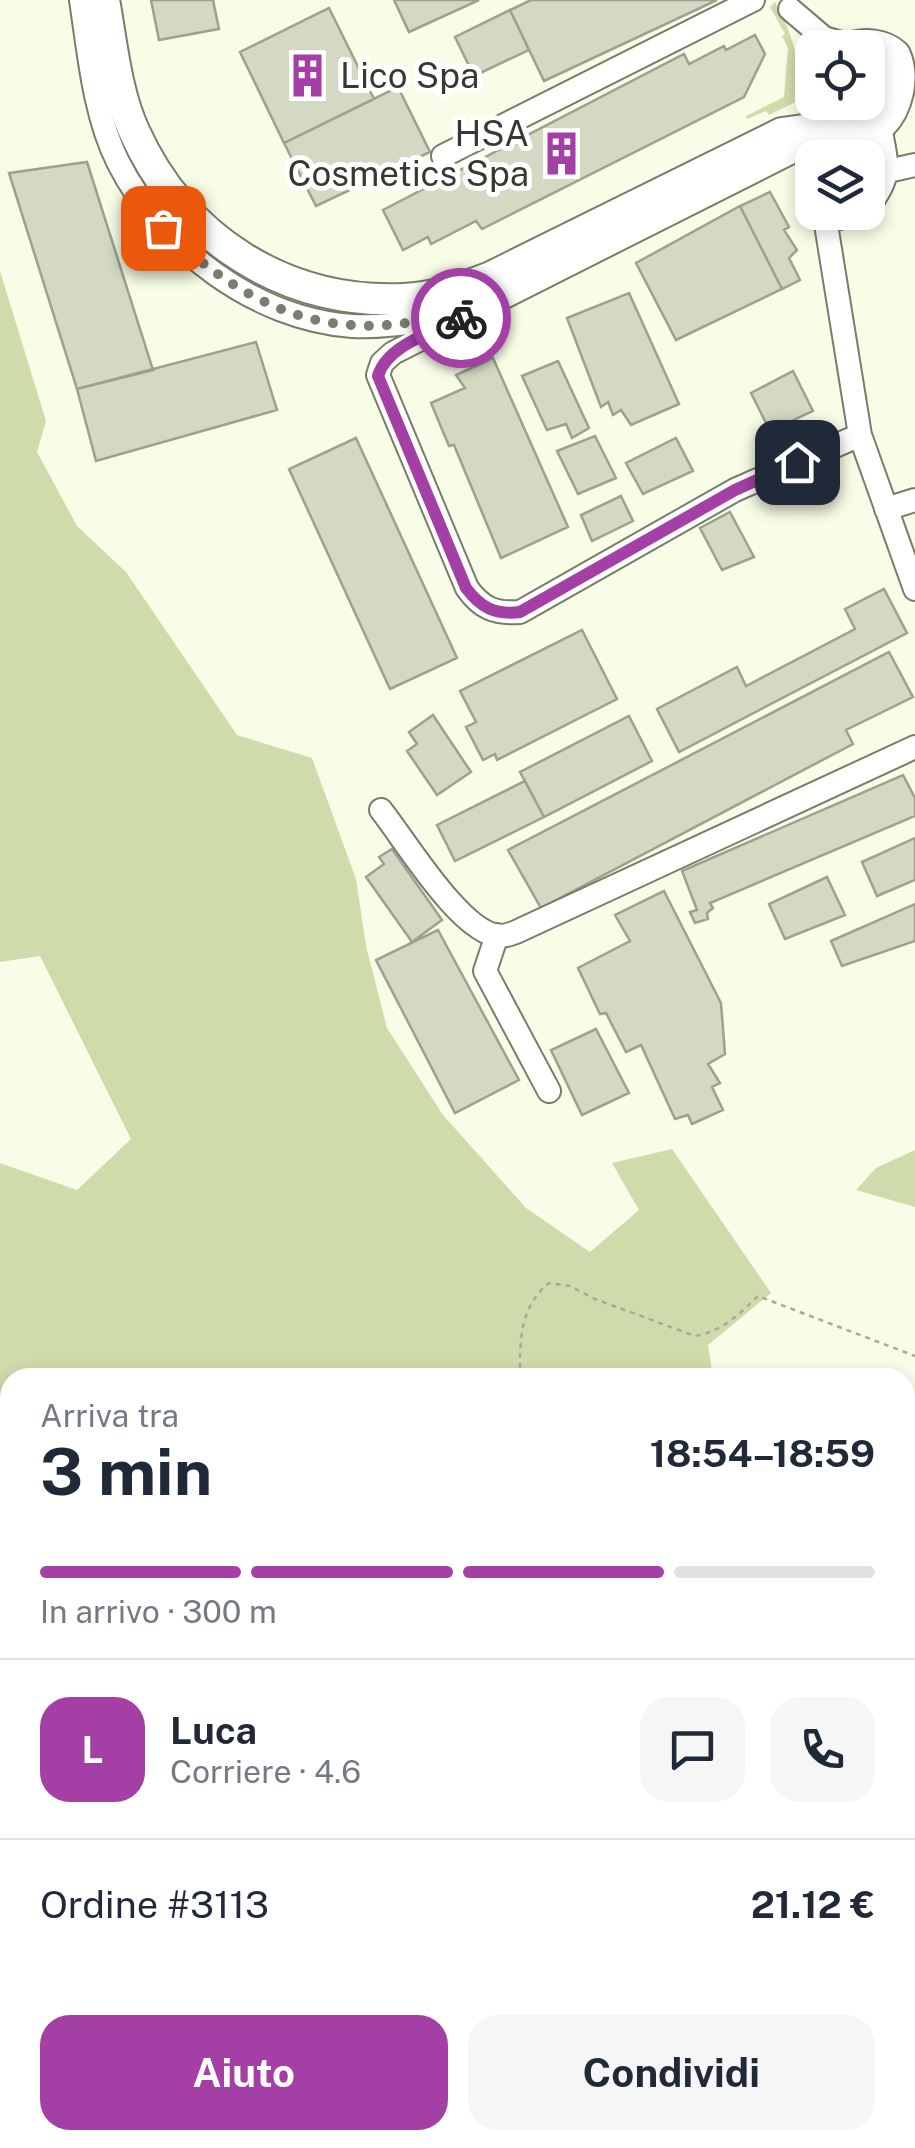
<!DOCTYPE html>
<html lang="it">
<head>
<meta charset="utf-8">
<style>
	body { margin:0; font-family:"Public Sans",sans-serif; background:#f6f6f7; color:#1f2937; height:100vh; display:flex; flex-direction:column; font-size:38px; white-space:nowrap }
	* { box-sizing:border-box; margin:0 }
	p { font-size:32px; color:#747a83 }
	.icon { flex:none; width:55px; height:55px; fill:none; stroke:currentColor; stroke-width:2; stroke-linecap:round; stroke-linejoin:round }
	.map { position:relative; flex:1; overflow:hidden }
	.drawer { position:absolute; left:0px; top:1368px; width:915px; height:782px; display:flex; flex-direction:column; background:#fff; border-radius:30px 30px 0 0; box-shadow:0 5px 15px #0003 }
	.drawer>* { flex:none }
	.fabs { position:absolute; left:795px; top:30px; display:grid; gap:20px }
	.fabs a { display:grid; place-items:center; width:90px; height:90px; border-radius:20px; background:#fff; box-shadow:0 5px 15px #0003; font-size:50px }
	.pin { position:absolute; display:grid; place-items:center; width:85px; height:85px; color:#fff; margin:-42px; border-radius:20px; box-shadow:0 5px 15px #0006 }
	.courier { position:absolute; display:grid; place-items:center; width:100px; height:100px; margin:-50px; border:8px solid #a440a5; border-radius:50%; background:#fff; color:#222; box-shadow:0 2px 12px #0007 }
	.head em { font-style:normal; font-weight:700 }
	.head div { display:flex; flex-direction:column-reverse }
	.head { display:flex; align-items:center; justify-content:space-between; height:170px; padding:0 40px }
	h1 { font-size:65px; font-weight:700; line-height:75px }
	.bar { display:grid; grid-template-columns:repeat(4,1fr); gap:15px 10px; align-content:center; height:120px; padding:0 40px }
	.bar i { height:12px; border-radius:8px; background:#e0e1e3 }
	.bar .on { background:#a440a5 }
	.bar p { grid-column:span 4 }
	.line { display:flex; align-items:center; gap:25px; padding:0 40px; border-top:2px solid #e0e1e3 }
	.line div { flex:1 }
	.round { display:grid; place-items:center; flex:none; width:105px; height:105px; border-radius:30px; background:#f6f6f7 }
	.cta { display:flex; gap:20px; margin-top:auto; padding:20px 40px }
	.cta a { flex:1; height:115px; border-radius:30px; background:#a440a5; color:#fff; font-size:40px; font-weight:700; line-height:115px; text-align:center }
	.cta a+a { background:#f6f6f7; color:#1f2937 }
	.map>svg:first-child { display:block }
	.green { fill:#d0dbab }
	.building { fill:#d3d9c3; stroke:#9ca28d; stroke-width:2.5 }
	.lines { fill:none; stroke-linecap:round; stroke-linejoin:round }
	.minor-casing { stroke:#787d69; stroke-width:26 }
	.major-casing { stroke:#787d69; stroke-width:34 }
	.path { stroke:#a6ab99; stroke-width:2.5; stroke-dasharray:5 5; stroke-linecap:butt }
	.minor { stroke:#fff; stroke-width:22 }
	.major { stroke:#fff; stroke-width:30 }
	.done { stroke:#7a7e70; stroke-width:10; stroke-dasharray:0 18 }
	.route { stroke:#a440a5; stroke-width:12 }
	.labels { text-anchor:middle; stroke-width:10; stroke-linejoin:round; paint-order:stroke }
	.poi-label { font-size:35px; fill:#373930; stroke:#fff; text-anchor:start }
</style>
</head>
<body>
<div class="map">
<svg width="915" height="2148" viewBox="0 0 915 2148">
	<rect width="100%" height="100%" fill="#f7fde6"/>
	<path class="green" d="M 775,2 C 793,35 802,63 798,101 L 769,115 L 766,111 L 747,119 L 746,116 L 784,97 L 788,48 L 782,36 L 785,34 L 770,7 Z
		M 0,271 L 46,421 L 37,452 L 77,526 L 126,572 L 237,735 L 312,758 L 356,879 L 366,946 L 387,1028 L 443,1115 L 526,1208 L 590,1252 L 639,1210 L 612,1163 L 672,1149 L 771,1293 L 708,1345 L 713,1377 L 10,1378 L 10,1470 L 0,1458 L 0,1163 L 77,1190 L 131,1139 L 40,956 L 0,962 Z
		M 915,1150 L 915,1207 L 856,1190 L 876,1168 Z
		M 0,1591 L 10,1609 L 10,2140 L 751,2140 L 744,2148 L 0,2148 Z
		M 905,2130 L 908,2148 L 841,2148 L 840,2140 L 905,2140 Z"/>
	<path class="building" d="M 151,0 L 213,0 L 219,29 L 159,40 Z
		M 394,0 L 479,0 L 409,32 Z
		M 531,0 L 717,0 L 544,81 L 510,10 Z
		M 329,8 L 374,99 L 284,143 L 240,52 Z
		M 510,10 L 529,50 L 474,76 L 455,37 Z
		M 755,35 L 765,54 L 744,97 L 482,229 L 476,221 L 431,244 L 428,237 L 403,250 L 383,210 L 684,54 L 689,64 L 724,46 L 726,50 Z
		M 398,87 L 430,152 L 316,206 L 284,143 Z
		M 87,162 L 153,370 L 77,389 L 9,173 Z
		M 770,192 L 789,227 L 784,230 L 797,250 L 789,258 L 800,280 L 782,289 L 740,206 Z
		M 740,206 L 782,289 L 676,340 L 636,263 Z
		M 629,293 L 679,404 L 631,425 L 621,410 L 613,415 L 608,402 L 601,407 L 567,318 Z
		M 256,342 L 277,410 L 96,461 L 77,389 Z
		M 493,358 L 568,527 L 501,558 L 454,445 L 449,446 L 431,403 L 465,388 L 456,375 Z
		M 558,361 L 589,428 L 572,438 L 566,424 L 547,430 L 522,376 Z
		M 793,371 L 813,411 L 770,431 L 751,393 Z
		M 595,436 L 616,478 L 578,494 L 557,451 Z
		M 356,438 L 457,658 L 390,689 L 289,469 Z
		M 676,438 L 693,471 L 643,494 L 626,463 Z
		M 621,496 L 633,521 L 592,541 L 581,515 Z
		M 730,512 L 754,557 L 722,570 L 700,528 Z
		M 884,589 L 907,633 L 679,752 L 657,709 L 737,667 L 746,686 L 855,629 L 845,609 Z
		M 582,630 L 617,699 L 497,760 L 495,754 L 483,760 L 466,727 L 476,722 L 460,691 Z
		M 889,652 L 913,697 L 846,730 L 853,744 L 541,908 L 508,850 Z
		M 433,715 L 471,772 L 437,795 L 407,751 L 417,744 L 409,732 Z
		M 629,716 L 652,761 L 544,817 L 520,772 Z
		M 903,775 L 915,798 L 915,816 L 710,903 L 713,908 L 707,913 L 708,919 L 695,923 L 690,912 L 697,910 L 682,871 Z
		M 525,781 L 544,817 L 455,861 L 437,825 Z
		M 915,838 L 915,880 L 877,896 L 862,862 Z
		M 392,849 L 442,920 L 412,942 L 366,877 L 384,864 L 379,857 Z
		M 827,877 L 845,915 L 785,939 L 769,904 Z
		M 664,891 L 721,1003 L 725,1054 L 708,1064 L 720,1083 L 712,1087 L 723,1110 L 692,1124 L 688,1115 L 675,1119 L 641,1045 L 626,1052 L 606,1013 L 600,1014 L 578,968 L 630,941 L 615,915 Z
		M 915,904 L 915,941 L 842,966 L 831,941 Z
		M 438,930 L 519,1080 L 455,1113 L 376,960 Z
		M 596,1029 L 629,1093 L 582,1115 L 551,1050 Z
		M 905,1748 L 915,1748 L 915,1794 L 905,1794 Z
		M 905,1810 L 915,1810 L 915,1936 L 909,1936 Z
		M 905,1970 L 915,1970 L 915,2053 L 905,2053 Z"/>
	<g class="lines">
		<defs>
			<path id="minor" d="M 81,0 C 89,53 94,114 118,162 C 161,248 255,319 352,326 C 384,328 418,321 450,316
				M 790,9 L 824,38 L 852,46
				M 443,156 L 753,0
				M 814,158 L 807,150 L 796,150 L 393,353 L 382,363 L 378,375 L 467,588 C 481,608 495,614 520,612 L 735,490 L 860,435
				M 888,171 L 915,165
				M 868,207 C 891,177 888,168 881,132
				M 824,212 L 860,435 L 915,589
				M 825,222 L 861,212
				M 886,509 L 915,500
				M 381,810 C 405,840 461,934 500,936 C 506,936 511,934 516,932 L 915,747
				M 497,935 L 485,971 L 549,1091"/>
			<path id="major" d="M 104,0 C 112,43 116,93 135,133 C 183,239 285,304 403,299 C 434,298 463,288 491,277 L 782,133 L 825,127 L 844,130
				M 821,102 C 864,178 915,100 895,55 C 883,44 865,43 850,48"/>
		</defs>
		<use href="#minor" class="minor-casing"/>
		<use href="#major" class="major-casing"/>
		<path class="path" d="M 520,1378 C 520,1340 519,1308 549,1283 L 570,1286 L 595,1299 L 695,1336 C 721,1332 740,1314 758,1296 L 915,1356
			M 0,1467 L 10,1486
			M 0,1774 L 10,1794
			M 0,1960 L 10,1954
			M 905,2075 L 915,2075
			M 259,2140 L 260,2148"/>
		<use href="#minor" class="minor"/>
		<use href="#major" class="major"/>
	</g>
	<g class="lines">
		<path class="done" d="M 163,228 C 214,278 277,320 350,325 C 391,329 433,318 473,312 L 461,318"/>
		<path class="route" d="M 461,318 C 434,332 387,345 378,376 L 466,588 C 481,608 495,615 520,612 L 735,490 L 797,462"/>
	</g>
	<defs>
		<symbol id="building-bare" viewBox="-9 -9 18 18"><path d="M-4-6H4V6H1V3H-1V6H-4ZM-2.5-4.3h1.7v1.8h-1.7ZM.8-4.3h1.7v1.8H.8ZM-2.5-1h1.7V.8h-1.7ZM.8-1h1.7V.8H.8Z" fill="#a440a5" stroke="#fff" stroke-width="2.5" paint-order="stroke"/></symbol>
	</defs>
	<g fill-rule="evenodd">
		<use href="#building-bare" x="276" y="44" width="63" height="63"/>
		<use href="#building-bare" x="530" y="122" width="63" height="63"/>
	</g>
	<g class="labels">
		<g class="poi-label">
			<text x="340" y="88">Lico Spa</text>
			<text x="529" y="146" text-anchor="end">HSA<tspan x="529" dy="40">Cosmetics Spa</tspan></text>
		</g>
	</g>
</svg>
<div class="fabs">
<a><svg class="icon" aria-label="locate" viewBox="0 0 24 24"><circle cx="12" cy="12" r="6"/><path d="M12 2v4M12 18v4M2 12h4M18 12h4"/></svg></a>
<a><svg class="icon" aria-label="layers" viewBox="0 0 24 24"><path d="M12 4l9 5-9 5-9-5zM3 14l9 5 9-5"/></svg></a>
</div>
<div class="pin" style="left:163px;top:228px;background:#ea580c"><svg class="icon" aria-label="bag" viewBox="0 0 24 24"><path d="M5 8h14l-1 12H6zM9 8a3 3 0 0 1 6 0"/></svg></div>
<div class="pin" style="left:797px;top:462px;background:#1f2937"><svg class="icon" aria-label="home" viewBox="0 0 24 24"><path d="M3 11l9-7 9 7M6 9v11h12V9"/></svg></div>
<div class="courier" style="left:461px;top:318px"><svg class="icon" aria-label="bike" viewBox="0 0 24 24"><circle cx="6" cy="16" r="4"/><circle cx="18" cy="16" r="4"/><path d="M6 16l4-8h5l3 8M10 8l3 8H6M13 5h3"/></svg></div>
<section class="drawer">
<div class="head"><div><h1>3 min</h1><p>Arriva tra</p></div><em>18:54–18:59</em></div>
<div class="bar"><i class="on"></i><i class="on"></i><i class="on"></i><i></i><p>In arrivo · 300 m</p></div>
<div class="line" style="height:180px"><b class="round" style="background:#a440a5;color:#fff">L</b><div><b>Luca</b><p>Corriere · 4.6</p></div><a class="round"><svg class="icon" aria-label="chat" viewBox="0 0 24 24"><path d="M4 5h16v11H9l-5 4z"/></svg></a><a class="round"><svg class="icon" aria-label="phone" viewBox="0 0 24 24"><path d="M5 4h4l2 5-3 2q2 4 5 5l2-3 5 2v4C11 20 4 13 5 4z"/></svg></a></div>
<div class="line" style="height:130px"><div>Ordine #3113</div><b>21.12 €</b></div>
<div class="cta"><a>Aiuto</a><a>Condividi</a></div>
</section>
</div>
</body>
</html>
